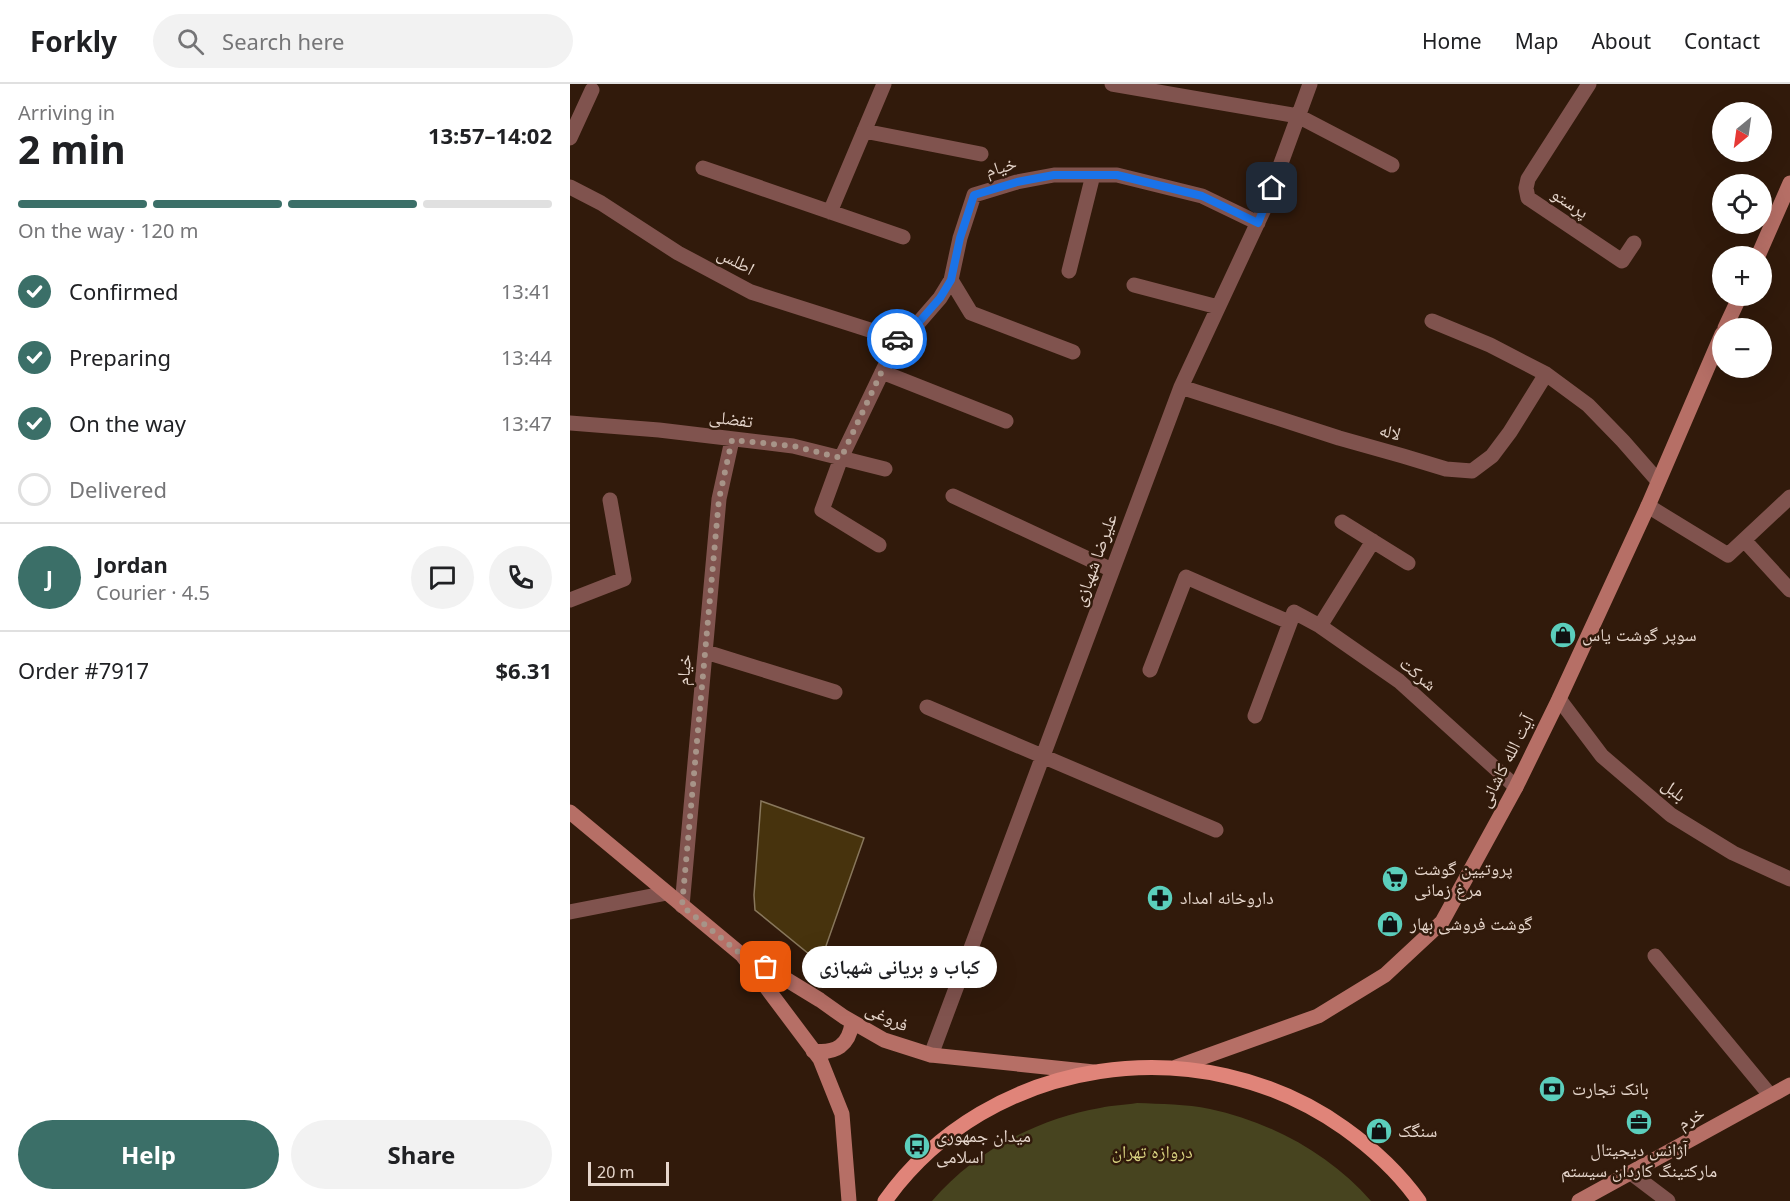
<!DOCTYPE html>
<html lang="en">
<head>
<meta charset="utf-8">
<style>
	body { margin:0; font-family:"Noto Sans","Noto Naskh Arabic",sans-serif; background:#f2f2f2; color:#202124; height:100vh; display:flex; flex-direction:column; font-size:22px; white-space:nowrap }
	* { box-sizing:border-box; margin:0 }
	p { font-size:20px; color:#757577 }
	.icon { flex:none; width:33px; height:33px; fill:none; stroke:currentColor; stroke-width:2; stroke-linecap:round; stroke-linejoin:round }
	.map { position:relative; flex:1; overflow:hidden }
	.drawer { display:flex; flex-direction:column; background:#fff; width:570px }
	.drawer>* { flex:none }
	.needle { width:39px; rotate:209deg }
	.controls { position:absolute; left:1142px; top:18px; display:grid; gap:12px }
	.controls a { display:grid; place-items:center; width:60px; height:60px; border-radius:50%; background:#fff; box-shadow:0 6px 24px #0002; font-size:30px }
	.scale { position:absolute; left:18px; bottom:15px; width:81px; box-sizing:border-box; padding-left:6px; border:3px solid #e6d6cc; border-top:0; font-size:16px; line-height:21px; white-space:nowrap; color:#e6d6cc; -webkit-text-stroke:4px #311a0b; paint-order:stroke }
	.pin { position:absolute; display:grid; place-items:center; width:51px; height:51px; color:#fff; margin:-26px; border-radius:12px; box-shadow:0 3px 9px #0006 }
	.courier { position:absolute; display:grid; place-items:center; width:60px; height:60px; margin:-30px; border:4px solid #1a73e8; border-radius:50%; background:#fff; color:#222; box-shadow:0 2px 8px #0007 }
	.bubble { position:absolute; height:42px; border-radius:21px; background:#fff; box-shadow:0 6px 24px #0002; font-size:20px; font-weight:700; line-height:42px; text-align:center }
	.summary em { font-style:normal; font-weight:700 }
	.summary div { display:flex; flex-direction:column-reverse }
	.summary { display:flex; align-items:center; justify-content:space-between; height:102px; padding:0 18px }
	h1 { font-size:39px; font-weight:700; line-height:45px }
	.bar { display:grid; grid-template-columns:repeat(4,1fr); gap:9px 6px; align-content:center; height:72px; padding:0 18px }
	.bar i { height:8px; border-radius:4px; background:#e0e0e0 }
	.bar .active { background:#3b6f68 }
	.bar p { grid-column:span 4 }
	.line { display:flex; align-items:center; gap:15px; padding:0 18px; border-top:2px solid #e0e0e0 }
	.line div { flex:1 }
	.round { display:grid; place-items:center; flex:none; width:63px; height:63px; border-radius:32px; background:#f2f2f2 }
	ol { padding:0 18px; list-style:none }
	li { display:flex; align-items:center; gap:18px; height:66px }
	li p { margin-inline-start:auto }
	li .icon { padding:6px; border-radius:50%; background:#3b6f68; color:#fff; stroke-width:4 }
	li:last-child { color:#757577 }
	li i { width:33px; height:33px; border:3px solid #e0e0e0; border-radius:50% }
	.button { display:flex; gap:12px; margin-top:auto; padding:12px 18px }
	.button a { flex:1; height:69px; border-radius:36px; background:#3b6f68; color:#fff; font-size:24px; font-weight:700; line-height:69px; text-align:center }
	.button a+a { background:#f2f2f2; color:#202124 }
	header { display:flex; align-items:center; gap:36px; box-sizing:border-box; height:84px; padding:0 30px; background:#fff; border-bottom:2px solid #e0e0e0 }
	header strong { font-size:28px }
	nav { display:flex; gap:33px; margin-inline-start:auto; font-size:21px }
	.search { width:420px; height:54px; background:#f2f2f2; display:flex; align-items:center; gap:15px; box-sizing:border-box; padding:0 21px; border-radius:33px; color:#757577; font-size:22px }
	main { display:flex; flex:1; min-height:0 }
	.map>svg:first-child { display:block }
	.green { fill:#47441f }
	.building { fill:#47330d; stroke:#88775c; stroke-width:1.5 }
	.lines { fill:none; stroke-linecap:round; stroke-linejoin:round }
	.minor { stroke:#80534e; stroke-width:15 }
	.secondary { stroke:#b66f66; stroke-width:15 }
	.primary { stroke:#e08479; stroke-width:15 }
	.done { stroke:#a79488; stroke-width:6; stroke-dasharray:0 10.8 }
	.route { stroke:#1a73e8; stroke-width:8 }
	.labels { text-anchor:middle; stroke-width:5; stroke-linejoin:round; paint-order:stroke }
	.street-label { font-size:18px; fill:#e6d6cc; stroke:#311a0b }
	.poi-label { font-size:18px; fill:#e6d6cc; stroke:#311a0b; text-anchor:start }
	.park-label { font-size:18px; fill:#d9d380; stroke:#311a0b }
</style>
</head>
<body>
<header>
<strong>Forkly</strong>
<div class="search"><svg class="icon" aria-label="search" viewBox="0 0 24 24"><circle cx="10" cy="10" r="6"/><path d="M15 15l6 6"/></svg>Search here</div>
<nav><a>Home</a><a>Map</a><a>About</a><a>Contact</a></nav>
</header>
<main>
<section class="drawer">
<div class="summary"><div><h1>2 min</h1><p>Arriving in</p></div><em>13:57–14:02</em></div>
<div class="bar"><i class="active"></i><i class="active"></i><i class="active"></i><i></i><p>On the way · 120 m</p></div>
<ol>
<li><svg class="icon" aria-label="check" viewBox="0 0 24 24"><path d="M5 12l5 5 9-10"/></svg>Confirmed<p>13:41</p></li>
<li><svg class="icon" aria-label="check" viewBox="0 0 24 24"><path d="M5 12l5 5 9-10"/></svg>Preparing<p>13:44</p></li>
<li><svg class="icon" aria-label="check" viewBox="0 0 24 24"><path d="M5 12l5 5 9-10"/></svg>On the way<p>13:47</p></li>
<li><i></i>Delivered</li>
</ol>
<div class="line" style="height:108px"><b class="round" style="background:#3b6f68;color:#fff">J</b><div><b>Jordan</b><p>Courier · 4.5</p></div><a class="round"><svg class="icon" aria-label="chat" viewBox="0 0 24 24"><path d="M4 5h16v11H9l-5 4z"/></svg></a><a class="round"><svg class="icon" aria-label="phone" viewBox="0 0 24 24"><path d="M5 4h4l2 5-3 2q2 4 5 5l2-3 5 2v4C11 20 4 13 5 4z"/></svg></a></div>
<div class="line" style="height:78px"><div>Order #7917</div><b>$6.31</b></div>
<div class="button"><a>Help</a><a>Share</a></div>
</section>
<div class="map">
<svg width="1220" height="1117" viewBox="0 0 1220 1117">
	<rect width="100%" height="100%" fill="#311a0b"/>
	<path class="green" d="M 567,1019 C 591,1020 616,1020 640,1025 C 701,1038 760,1070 801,1117 L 362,1117 C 404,1068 467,1035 530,1024 C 542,1021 555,1021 567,1019 Z"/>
	<path class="building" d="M 191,717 L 294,754 L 250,879 L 185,826 L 184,811 Z"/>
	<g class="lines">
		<path class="minor" d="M 542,0 L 728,32 L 822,81
			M 1019,0 L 958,95 L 956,104 L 958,114 L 1052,177 L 1064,159
			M 294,47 L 411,70
			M 0,54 L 22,6
			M 133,84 L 333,153
			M 0,103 L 31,119 L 108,169 L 181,208 L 328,255
			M 260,128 L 314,0
			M 499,187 L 523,91
			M 381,196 L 401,229 L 503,268
			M 564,201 L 648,223
			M 862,237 L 920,261 L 976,290 L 1018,321 L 1053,357 L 1088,397
			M 312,288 L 436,337
			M 611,303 L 769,354 L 833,372 L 876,385 L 902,387 L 922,372 L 940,348 L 976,290
			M 0,339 L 89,346 L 223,362 L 315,385
			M 383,412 L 542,486
			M 1078,422 L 1158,471 L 1220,413
			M 772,438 L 838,479
			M 1174,456 L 1220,506
			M 309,461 L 252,426 L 271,374 L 328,255 L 350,237 L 370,214 L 381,196 L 390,154 L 404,111 L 447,98 L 484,91 L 547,91 L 632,112 L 688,139
			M 0,516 L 54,495 L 40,416
			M 750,542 L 803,457
			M 136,568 L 265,608
			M 580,586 L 616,493 L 719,538
			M 989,615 L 1032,672 L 1101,731 L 1163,769 L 1220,795
			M 357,623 L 646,746
			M 685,632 L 724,528 L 750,542 L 829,597 L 946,703
			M 112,822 L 149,415 L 162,356
			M 0,828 L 97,809
			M 1085,872 L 1200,1011
			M 361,971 L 611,303 L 695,123 L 740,0
			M 1061,1089 L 1098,1117"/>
		<path class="secondary" d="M 1188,172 L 1220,99
			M 1155,244 L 1170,212
			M 0,728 L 172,871 L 250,975 L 272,1030 L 279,1117
			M 173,872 L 196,883 L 250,916 L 274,933 L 314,956 L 361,971 L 524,988
			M 243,967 C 266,970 279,961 282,939
			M 606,983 L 748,932 L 815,891 L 872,838 L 946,703 L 989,615 L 1078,422 L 1152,250
			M 1009,1117 L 1220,1001"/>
		<path class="primary" d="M 315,1117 C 419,971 630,942 774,1044 C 802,1064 829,1089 849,1117"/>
	</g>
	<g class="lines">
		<path class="done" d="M 196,883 L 172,871 L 112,822 L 149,415 L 162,356 L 223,362 L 271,374 L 327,255"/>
		<path class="route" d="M 327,255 L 350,237 L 370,214 L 381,196 L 390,154 L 404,111 L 447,98 L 484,91 L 547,91 L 632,112 L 688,139 L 702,104"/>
	</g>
	<defs>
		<symbol id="shop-disc" viewBox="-11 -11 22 22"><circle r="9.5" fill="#5bcebc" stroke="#311a0b"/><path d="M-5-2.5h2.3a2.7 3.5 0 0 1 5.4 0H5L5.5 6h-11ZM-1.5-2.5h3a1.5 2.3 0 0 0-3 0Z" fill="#111"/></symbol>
		<symbol id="supermarket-disc" viewBox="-11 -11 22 22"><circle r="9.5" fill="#5bcebc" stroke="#311a0b"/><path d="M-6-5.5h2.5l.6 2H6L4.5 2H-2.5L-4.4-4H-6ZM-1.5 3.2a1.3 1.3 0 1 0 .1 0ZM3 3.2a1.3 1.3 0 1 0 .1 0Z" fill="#111"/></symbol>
		<symbol id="pharmacy-disc" viewBox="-11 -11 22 22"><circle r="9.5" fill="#5bcebc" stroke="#311a0b"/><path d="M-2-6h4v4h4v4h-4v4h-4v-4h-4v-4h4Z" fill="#111"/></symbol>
		<symbol id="bank-disc" viewBox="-11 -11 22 22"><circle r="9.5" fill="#5bcebc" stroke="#311a0b"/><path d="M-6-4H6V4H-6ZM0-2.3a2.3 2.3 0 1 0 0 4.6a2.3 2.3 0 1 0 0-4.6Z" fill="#111"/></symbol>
		<symbol id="office-disc" viewBox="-11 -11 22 22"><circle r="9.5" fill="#5bcebc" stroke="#311a0b"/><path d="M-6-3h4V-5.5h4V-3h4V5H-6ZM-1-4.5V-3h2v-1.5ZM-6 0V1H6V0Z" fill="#111"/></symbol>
		<symbol id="bus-disc" viewBox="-11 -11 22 22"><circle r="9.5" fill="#5bcebc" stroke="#311a0b"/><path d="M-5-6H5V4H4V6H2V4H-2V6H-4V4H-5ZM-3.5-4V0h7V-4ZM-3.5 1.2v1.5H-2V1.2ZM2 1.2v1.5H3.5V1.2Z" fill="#111"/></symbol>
	</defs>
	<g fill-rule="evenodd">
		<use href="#shop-disc" x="978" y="536" width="30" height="30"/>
		<use href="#supermarket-disc" x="810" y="780" width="30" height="30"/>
		<use href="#pharmacy-disc" x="575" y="799" width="30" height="30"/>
		<use href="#shop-disc" x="805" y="825" width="30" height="30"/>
		<use href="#bank-disc" x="967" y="990" width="30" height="30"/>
		<use href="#office-disc" x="1054" y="1023" width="30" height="30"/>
		<use href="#shop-disc" x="794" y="1032" width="30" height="30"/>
		<use href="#bus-disc" x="332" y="1047" width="30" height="30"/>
	</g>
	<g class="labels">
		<g class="street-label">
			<text transform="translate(431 83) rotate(-16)" y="6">خیام</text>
			<text transform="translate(1000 119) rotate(34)" y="6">پرستو</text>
			<text transform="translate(166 177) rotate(28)" y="6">اطلس</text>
			<text transform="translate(161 335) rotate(7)" y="6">تفضلی</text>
			<text transform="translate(820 348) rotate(15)" y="6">لاله</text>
			<text transform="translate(525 476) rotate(-70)" y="6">علیرضا شهبازی</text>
			<text transform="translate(114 586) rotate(-85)" y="6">خیام</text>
			<text transform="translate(848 590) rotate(40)" y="6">شرکت</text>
			<text transform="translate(936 677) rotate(-63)" y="6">آیت الله کاشانی</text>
			<text transform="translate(1104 706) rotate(39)" y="6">بلبل</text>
			<text transform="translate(317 933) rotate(25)" y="6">فروغی</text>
			<text transform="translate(1121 1034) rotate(-29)" y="6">خرم</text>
		</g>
		<g class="poi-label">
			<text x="1012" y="557">سوپر گوشت یاس</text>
			<text x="844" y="791">پروتیین گوشت<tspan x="844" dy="21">مرغ زمانی</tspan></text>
			<text x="610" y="820">داروخانه امداد</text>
			<text x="840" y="846">گوشت فروشی بهار</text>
			<text x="1002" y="1011">بانک تجارت</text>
			<text x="828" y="1053">سنگک</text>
			<text x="366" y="1058">میدان جمهوری<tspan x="366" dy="21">اسلامی</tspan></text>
			<text x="1069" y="1072" text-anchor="middle">آژانس دیجیتال<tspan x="1069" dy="21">مارکتینگ کاردان سیستم</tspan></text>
		</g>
		<g class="park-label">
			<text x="582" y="1074">دروازه تهران</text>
		</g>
	</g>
</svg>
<div class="controls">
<a><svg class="needle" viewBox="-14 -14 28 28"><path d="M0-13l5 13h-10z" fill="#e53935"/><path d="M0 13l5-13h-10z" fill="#757577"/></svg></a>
<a><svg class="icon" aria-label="locate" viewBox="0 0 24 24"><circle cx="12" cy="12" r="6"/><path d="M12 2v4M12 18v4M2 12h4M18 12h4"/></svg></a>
<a>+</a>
<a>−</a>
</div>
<div class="scale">20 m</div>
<div class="pin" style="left:196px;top:883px;background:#ea580c"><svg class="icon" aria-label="bag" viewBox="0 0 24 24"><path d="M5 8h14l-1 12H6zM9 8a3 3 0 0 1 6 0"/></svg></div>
<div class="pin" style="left:702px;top:104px;background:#1f2937"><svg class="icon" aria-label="home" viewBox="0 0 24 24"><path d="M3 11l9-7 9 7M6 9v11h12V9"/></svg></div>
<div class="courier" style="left:327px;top:255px"><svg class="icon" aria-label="car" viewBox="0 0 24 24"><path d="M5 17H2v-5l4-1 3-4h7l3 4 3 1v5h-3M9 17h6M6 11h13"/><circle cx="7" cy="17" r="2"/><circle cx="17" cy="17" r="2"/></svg></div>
<div class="bubble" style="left:232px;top:862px;width:195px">کباب و بریانی شهبازی</div>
</div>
</main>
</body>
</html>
